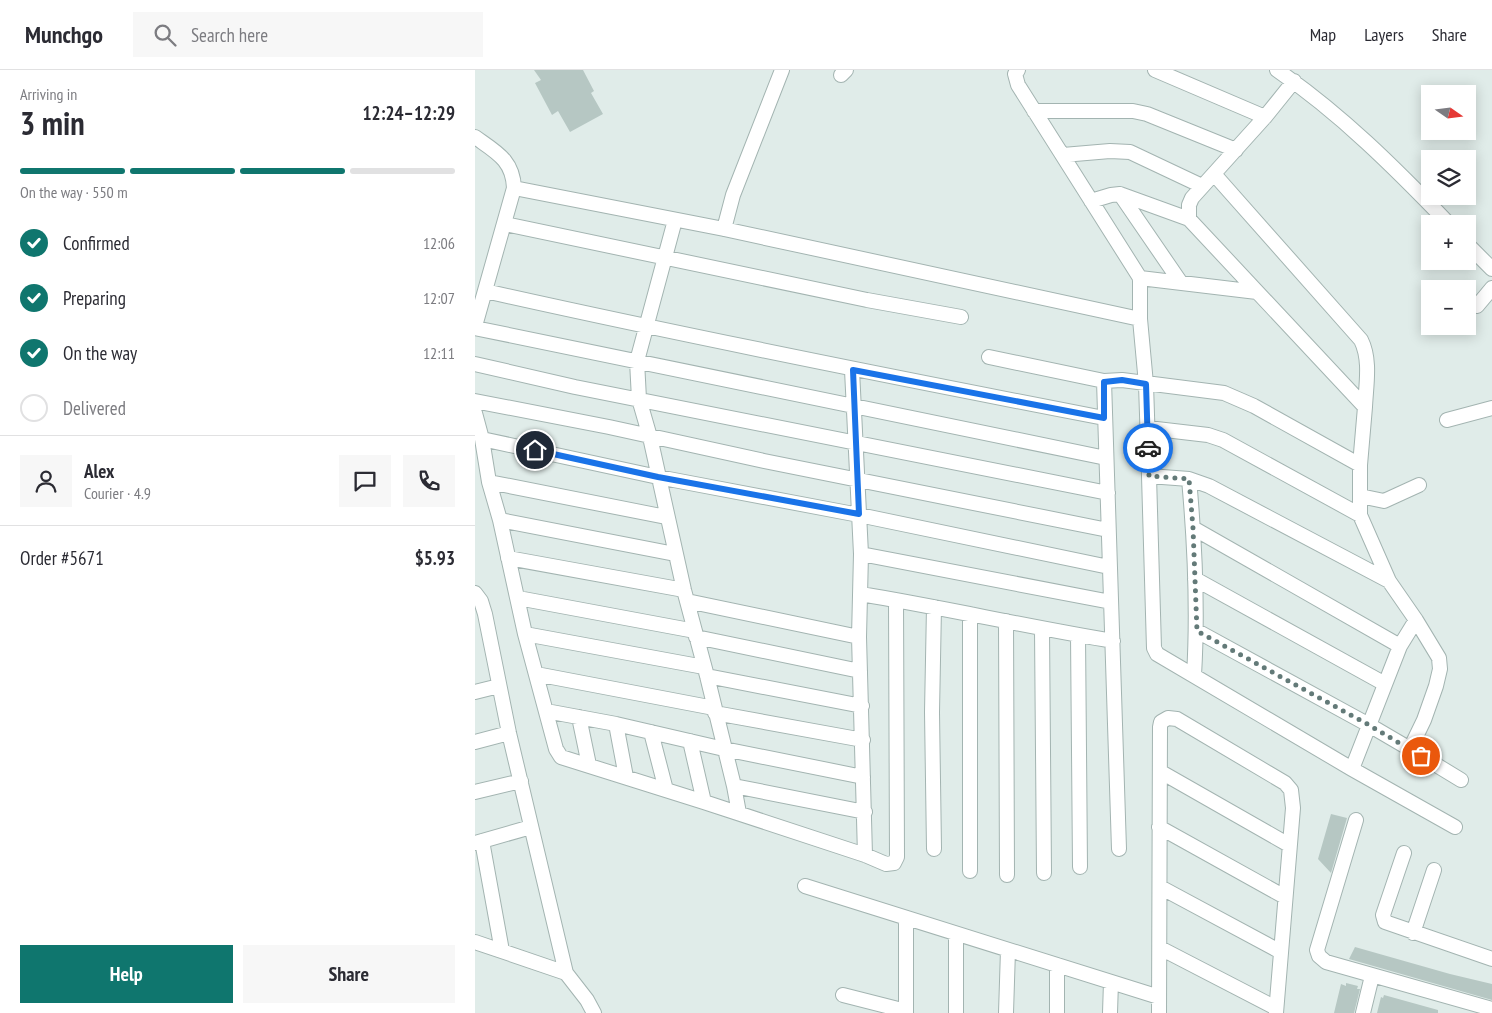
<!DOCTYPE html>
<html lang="en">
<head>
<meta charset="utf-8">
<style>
	body { margin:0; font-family:"PT Sans Narrow",sans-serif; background:#f7f7f7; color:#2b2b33; height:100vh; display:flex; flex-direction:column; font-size:19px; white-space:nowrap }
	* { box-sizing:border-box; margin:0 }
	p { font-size:16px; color:#7c7c81 }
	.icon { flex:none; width:28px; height:28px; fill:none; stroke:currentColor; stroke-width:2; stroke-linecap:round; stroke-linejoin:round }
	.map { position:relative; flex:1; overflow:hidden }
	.drawer { display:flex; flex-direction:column; background:#fff; width:475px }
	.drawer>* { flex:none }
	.needle { width:32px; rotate:104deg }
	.controls { position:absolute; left:946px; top:15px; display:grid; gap:10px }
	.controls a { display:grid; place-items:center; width:55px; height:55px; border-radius:0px; background:#fff; box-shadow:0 2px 12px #0003; font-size:25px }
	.pin { position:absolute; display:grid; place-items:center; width:42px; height:42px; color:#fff; margin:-21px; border:2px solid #fff; border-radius:50%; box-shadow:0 1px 5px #0007 }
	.courier { position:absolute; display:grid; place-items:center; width:50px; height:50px; margin:-25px; border:4px solid #1a73e8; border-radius:50%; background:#fff; color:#222; box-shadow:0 1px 6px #0007 }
	.overview em { font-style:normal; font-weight:700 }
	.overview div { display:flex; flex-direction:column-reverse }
	.overview { display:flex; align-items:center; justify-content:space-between; height:85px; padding:0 20px }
	h1 { font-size:32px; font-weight:700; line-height:38px }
	.bar { display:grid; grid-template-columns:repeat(4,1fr); gap:8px 5px; align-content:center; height:60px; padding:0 20px }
	.bar i { height:6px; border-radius:4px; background:#e1e1e2 }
	.bar .active { background:#0f766e }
	.bar p { grid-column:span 4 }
	.line { display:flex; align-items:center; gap:12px; padding:0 20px; border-top:1px solid #e1e1e2 }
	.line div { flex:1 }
	.round { display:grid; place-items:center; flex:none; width:52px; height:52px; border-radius:0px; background:#f7f7f7 }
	ol { padding:0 20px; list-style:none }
	li { display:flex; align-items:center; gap:15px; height:55px }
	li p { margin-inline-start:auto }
	li .icon { padding:5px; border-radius:50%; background:#0f766e; color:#fff; stroke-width:4 }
	li:last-child { color:#7c7c81 }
	li i { width:28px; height:28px; border:2px solid #e1e1e2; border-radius:50% }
	.button { display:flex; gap:10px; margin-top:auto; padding:10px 20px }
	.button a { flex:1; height:58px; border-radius:0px; background:#0f766e; color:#fff; font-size:20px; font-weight:700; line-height:58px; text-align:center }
	.button a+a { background:#f7f7f7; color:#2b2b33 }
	header { display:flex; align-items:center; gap:30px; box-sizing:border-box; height:70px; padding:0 25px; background:#fff; border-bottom:1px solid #e1e1e2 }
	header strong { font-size:24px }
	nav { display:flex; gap:28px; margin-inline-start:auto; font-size:18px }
	.search { width:350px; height:45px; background:#f7f7f7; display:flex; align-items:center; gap:12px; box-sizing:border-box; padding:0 18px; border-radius:0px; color:#7c7c81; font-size:19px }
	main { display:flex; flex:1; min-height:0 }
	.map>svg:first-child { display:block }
	.building { fill:#b6c7c3 }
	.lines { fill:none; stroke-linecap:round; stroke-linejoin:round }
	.minor-casing { stroke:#a3b4b1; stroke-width:16 }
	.minor { stroke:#fff; stroke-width:14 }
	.done { stroke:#637a78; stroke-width:5; stroke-dasharray:0 9 }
	.route { stroke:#1a73e8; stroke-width:6 }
</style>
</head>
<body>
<header>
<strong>Munchgo</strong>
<div class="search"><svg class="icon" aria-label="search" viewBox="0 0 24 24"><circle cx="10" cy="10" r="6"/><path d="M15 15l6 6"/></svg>Search here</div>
<nav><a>Map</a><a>Layers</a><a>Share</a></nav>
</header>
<main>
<section class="drawer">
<div class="overview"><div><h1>3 min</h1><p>Arriving in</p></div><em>12:24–12:29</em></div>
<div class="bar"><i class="active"></i><i class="active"></i><i class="active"></i><i></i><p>On the way · 550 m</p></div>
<ol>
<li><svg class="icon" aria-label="check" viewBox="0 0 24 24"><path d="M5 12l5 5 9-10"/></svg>Confirmed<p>12:06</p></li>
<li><svg class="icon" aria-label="check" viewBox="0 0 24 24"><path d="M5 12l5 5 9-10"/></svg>Preparing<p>12:07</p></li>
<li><svg class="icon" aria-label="check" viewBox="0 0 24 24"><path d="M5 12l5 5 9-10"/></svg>On the way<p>12:11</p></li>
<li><i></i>Delivered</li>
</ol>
<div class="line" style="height:90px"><a class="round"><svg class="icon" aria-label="person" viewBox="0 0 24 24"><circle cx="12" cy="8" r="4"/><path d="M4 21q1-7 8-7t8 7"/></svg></a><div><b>Alex</b><p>Courier · 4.9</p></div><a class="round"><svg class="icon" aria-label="chat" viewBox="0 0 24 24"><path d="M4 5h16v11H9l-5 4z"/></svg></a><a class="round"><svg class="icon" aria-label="phone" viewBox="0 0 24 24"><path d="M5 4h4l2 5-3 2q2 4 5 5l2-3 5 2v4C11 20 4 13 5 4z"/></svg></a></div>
<div class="line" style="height:65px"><div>Order #5671</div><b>$5.93</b></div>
<div class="button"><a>Help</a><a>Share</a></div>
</section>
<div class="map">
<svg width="1017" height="943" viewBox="0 0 1017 943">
	<rect width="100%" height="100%" fill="#e0ece9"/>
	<path class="building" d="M 59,0 L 108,0 L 119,21 L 116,23 L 128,44 L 95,62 L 83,41 L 77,45 L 60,13 L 66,10 Z
		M 856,744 L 872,748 L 856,803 L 843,789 Z
		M 880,877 L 975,904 L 1017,914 L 1017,930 L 874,889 Z
		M 871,913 L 883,916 L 882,919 L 885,919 L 879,943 L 859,943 L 866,914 L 871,916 Z
		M 909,925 L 963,940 L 963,943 L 902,943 L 906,927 L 908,928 Z"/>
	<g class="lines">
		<defs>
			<path id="minor" d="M 543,0 L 540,4 L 543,15 L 665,208 L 665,249 L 671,314 L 674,406 L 714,409 L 734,416 L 914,511
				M 680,0 L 790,47
				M 802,0 C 866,44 920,98 974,154
				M 366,5 L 371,0
				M 559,41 L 658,41 L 672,44 L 761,80
				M 0,67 C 21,82 38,90 39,118 L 0,256
				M 588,85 L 635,81 L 655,82 L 727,116
				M 739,104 L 886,270 C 896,290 891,315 890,337
				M 39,118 L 249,159 L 665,249
				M 645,124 L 706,213
				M 616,131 L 636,125 L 645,124 L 714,149 L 890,337 L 885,395 L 885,445 L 914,511 L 941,550 L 964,588 L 965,599 L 961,616 L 949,650 L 935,679 L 986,710
				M 714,149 L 714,135 L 717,128 L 790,47 L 819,11
				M 200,150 L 162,291 L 164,329 L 175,367 L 209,520 L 232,606 L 259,716 L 264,743
				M 30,154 L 392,230 L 486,247
				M 249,159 L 258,125 L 307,0
				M 992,174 L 1017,199
				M 665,208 L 782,222
				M 10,221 C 215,267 422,308 629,348
				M 1002,236 L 1017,218
				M 0,258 L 631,388
				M 514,287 L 629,311
				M 0,294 L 100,317 L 633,423
				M 377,300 L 386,484 L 384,567 L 390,785
				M 0,331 L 134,357 L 289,391 L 633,460
				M 0,343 L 7,369 L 14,412 L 25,450 L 50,564 L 81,679 L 86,687 L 229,732 L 390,785 L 411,794 L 419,793 L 422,787 L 421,530
				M 972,350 L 1017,338
				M 673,358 L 733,365 L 748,370 L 885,445
				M 7,369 L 183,407 L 384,445 L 634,497
				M 674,406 L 679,578 L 682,584 L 877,699 L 980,757
				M 714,409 C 720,475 723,540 719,605
				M 14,412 L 191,447
				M 885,426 L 909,431 L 944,415
				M 25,450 L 200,484
				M 718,458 L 925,576
				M 386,484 L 636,532
				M 33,488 L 209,520
				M 720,509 L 910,614
				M 0,523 L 6,531 L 10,544 L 34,663 L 91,903 L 112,930 L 119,943
				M 386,524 C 470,538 554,557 638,571
				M 43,528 L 220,561
				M 212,531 L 384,567
				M 495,544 L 495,801
				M 531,551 L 532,805
				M 567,559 L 569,803
				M 722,561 L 894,655 L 935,679
				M 50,564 L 229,597
				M 603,565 L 605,797
				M 221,567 L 385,601
				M 61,604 L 239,638
				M 232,606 L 387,636
				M 0,622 L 24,616
				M 71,641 L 141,654 L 249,679 L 388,707
				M 240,643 L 388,670
				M 104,647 L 114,695
				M 141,654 L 151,707
				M 176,662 L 191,720
				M 215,671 L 229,732
				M 0,672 L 34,663
				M 877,699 L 925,576 L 941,550
				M 686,702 L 814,775
				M 259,716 L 390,742
				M 0,722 L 46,711
				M 881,750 L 842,880 L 844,886 L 851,892 L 1017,939
				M 684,757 L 810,827
				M 7,771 L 27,881
				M 0,773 L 56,757
				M 459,779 L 457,642 L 459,537
				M 644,779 L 629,311 L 647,310 L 749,323 L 779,336 L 885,395
				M 929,783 L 908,845 L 910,852 L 1017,889
				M 330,816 L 684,927
				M 685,817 L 806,882
				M 431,848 L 431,943
				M 938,863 L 959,800
				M 0,872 L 91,903
				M 685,878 L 801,938
				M 582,895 L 582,943
				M 368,925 L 431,941
				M 481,943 L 481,865
				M 531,943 L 533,880
				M 635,943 L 636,912
				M 684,943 L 685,657 L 686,652 L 693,648 L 702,649 L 810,713 L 816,720 L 818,738 L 801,943
				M 888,943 L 897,906"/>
		</defs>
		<use href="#minor" class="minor-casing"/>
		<use href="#minor" class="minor"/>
	</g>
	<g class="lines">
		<path class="done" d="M 673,378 L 674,406 L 714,409 L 718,458 L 722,561 L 894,655 L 946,686"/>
		<path class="route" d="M 60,380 L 183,407 L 384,444 L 378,300 L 629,348 L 629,312 L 647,310 L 671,314 L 673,378"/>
	</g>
</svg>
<div class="controls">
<a><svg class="needle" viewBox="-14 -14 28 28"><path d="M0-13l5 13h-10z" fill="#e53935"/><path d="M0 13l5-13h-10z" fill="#7c7c81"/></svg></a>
<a><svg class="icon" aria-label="layers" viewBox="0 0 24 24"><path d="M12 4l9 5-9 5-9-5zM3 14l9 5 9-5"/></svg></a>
<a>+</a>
<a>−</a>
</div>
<div class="pin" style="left:946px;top:686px;background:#ea580c"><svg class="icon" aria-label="bag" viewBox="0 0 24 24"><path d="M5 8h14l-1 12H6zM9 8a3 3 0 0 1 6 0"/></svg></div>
<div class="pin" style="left:60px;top:380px;background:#1f2937"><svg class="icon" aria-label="home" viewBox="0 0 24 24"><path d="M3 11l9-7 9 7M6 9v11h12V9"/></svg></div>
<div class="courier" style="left:673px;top:378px"><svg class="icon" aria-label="car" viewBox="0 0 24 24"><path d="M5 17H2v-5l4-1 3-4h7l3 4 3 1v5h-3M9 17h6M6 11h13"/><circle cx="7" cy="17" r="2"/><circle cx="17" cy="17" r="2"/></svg></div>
</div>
</main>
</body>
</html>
